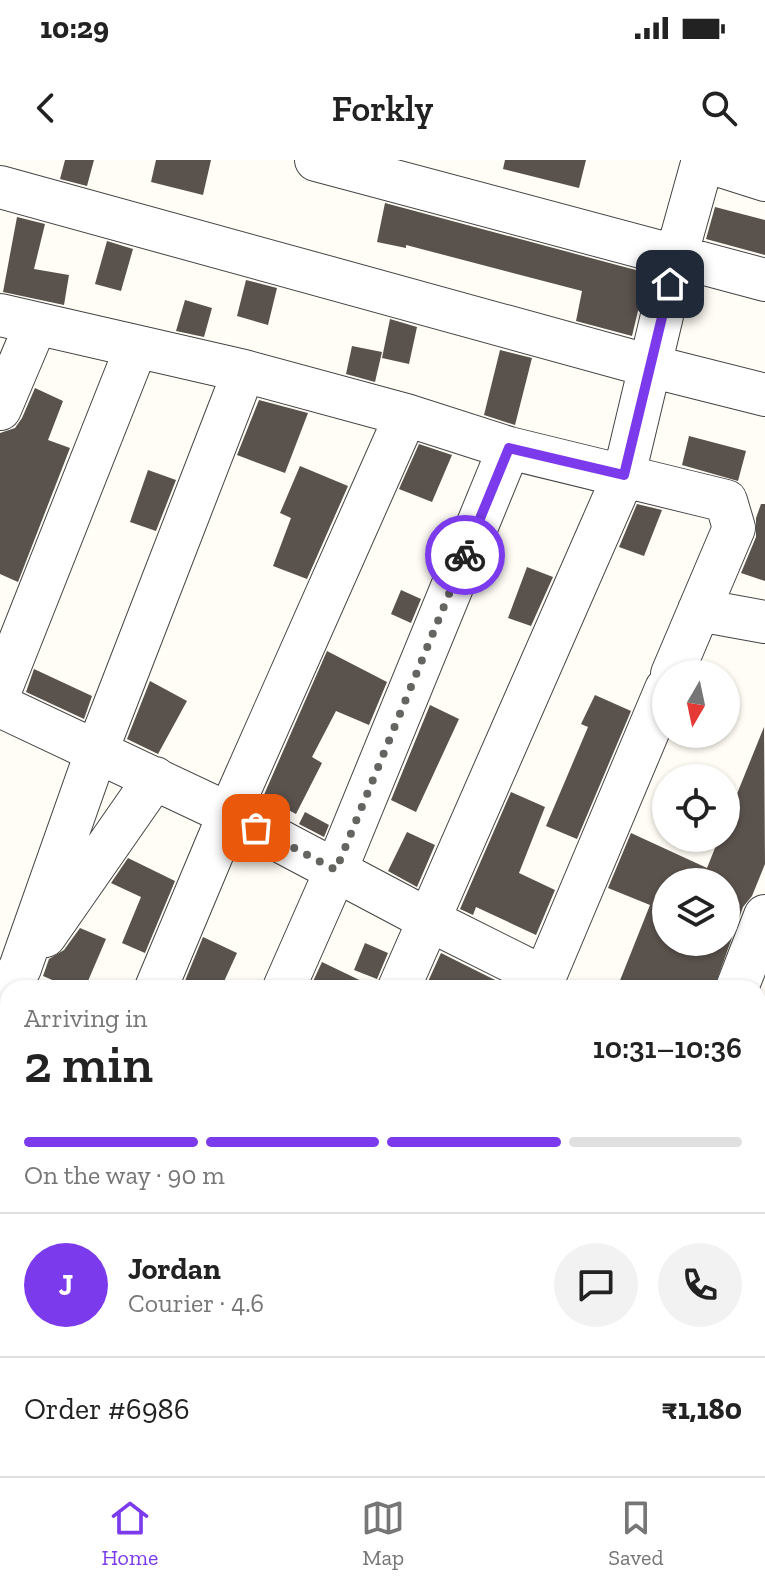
<!DOCTYPE html>
<html lang="en">
<head>
<meta charset="utf-8">
<style>
	body { margin:0; font-family:"Zilla Slab",serif; background:#f2f2f2; color:#222; height:100vh; display:flex; flex-direction:column; font-size:30px; white-space:nowrap }
	* { box-sizing:border-box; margin:0 }
	p { font-size:26px; color:#767676 }
	.icon { flex:none; width:44px; height:44px; fill:none; stroke:currentColor; stroke-width:2; stroke-linecap:round; stroke-linejoin:round }
	.map { position:relative; flex:1; overflow:hidden }
	.side { position:absolute; left:0px; top:820px; width:766px; height:496px; display:flex; flex-direction:column; background:#fff; border-radius:24px 24px 0 0; box-shadow:0 2px 6px #0004 }
	.side>* { flex:none }
	.needle { width:52px; rotate:189deg }
	.tools { position:absolute; left:652px; top:500px; display:grid; gap:16px }
	.tools a { display:grid; place-items:center; width:88px; height:88px; border-radius:50%; background:#fff; box-shadow:0 2px 6px #0004; font-size:40px }
	.pin { position:absolute; display:grid; place-items:center; width:68px; height:68px; color:#fff; margin:-34px; border-radius:16px; box-shadow:0 4px 12px #0006 }
	.courier { position:absolute; display:grid; place-items:center; width:80px; height:80px; margin:-40px; border:6px solid #7c3aed; border-radius:50%; background:#fff; color:#222; box-shadow:0 2px 10px #0007 }
	.overview em { font-style:normal; font-weight:600 }
	.overview div { display:flex; flex-direction:column-reverse }
	.overview { display:flex; align-items:center; justify-content:space-between; height:136px; padding:0 24px }
	h1 { font-size:52px; font-weight:600; line-height:60px }
	.bar { display:grid; grid-template-columns:repeat(4,1fr); gap:12px 8px; align-content:center; height:96px; padding:0 24px }
	.bar i { height:10px; border-radius:6px; background:#e0e0e0 }
	.bar .on { background:#7c3aed }
	.bar p { grid-column:span 4 }
	.line { display:flex; align-items:center; gap:20px; padding:0 24px; border-top:2px solid #e0e0e0 }
	.line div { flex:1 }
	.round { display:grid; place-items:center; flex:none; width:84px; height:84px; border-radius:42px; background:#f2f2f2 }
	.status { display:flex; justify-content:space-between; align-items:center; height:56px; padding:0 40px; background:#fff; direction:ltr }
	.status svg { height:22px; fill:currentColor }
	header { display:flex; justify-content:space-between; align-items:center; height:104px; padding:0 24px; background:#fff; font-size:36px; font-weight:600 }
	.tab-bar { display:flex; justify-content:space-around; align-items:center; height:112px; border-top:2px solid #e0e0e0; background:#fff; font-size:22px; color:#767676 }
	.tab-bar a { display:grid; justify-items:center; gap:4px }
	.tab-bar .on { color:#7c3aed }
	.map>svg:first-child { display:block }
	.building { fill:#5a524d; fill-rule:evenodd }
	.lines { fill:none; stroke-linecap:round; stroke-linejoin:round }
	.minor-casing { stroke:#444; stroke-width:44 }
	.minor { stroke:#fff; stroke-width:42 }
	.done { stroke:#646461; stroke-width:8; stroke-dasharray:0 14.4 }
	.route { stroke:#7c3aed; stroke-width:10 }
</style>
</head>
<body>
<div class="status"><b>10:29</b><svg viewBox="0 0 49 12"><path d="M0 12V9h3v3zM5 12V6h3v6zM10 12V3h3v9zM15 12V0h3v12zM26 1h20v11H26zM47 4h2v5h-2z"/></svg></div>
<header><svg class="icon" aria-label="back" viewBox="0 0 24 24"><path d="M15 5l-7 7 7 7"/></svg>Forkly<svg class="icon" aria-label="search" viewBox="0 0 24 24"><circle cx="10" cy="10" r="6"/><path d="M15 15l6 6"/></svg></header>
<div class="map">
<svg width="765" height="1316" viewBox="0 0 765 1316">
	<rect width="100%" height="100%" fill="#fffdf5"/>
	<path class="building" d="M 65,0 L 94,0 L 87,26 L 60,19 Z
		M 156,0 L 211,0 L 203,35 L 151,22 Z
		M 505,0 L 586,0 L 579,28 L 503,9 Z
		M 385,43 L 647,113 L 632,176 L 576,161 L 582,131 L 406,85 L 406,88 L 377,82 Z
		M 715,47 L 765,60 L 765,95 L 706,79 Z
		M 17,57 L 45,64 L 34,109 L 69,115 L 64,145 L 3,132 Z
		M 107,81 L 133,89 L 121,131 L 95,124 Z
		M 246,120 L 277,128 L 268,165 L 237,156 Z
		M 185,140 L 212,148 L 204,177 L 176,171 Z
		M 390,159 L 417,167 L 409,204 L 382,198 Z
		M 352,186 L 382,192 L 375,222 L 346,214 Z
		M 500,190 L 532,198 L 515,265 L 484,255 Z
		M 35,228 L 63,241 L 48,280 L 70,288 L 18,422 L 0,414 L 0,273 L 15,268 L 22,258 Z
		M 259,240 L 308,253 L 285,313 L 237,295 Z
		M 689,276 L 746,291 L 738,321 L 682,305 Z
		M 419,284 L 452,295 L 432,342 L 399,329 Z
		M 300,306 L 348,326 L 307,419 L 273,406 L 291,358 L 280,353 Z
		M 148,310 L 176,320 L 156,371 L 130,362 Z
		M 637,344 L 662,350 L 644,396 L 619,387 Z
		M 761,344 L 765,344 L 765,421 L 741,413 L 756,377 L 756,358 Z
		M 527,407 L 553,417 L 531,466 L 508,458 Z
		M 401,430 L 421,439 L 411,463 L 391,454 Z
		M 327,491 L 387,522 L 369,565 L 336,551 L 312,597 L 322,603 L 296,654 L 263,637 Z
		M 34,509 L 92,536 L 84,559 L 26,532 Z
		M 150,521 L 187,541 L 158,594 L 127,579 Z
		M 595,535 L 631,551 L 577,679 L 546,666 L 588,567 L 581,564 Z
		M 430,545 L 459,559 L 416,652 L 391,640 Z
		M 764,567 L 765,704 L 752,736 L 743,747 L 714,828 L 617,828 L 650,745 L 608,728 L 631,673 L 707,708 L 719,678 L 726,678 L 726,661 ZM 666,722 L 726,722 L 726,782 L 666,782 Z
		M 511,632 L 545,647 L 519,713 L 555,730 L 536,775 L 476,747 L 473,755 L 460,749 Z
		M 305,652 L 329,665 L 324,677 L 299,664 Z
		M 407,672 L 435,685 L 417,727 L 388,711 Z
		M 128,698 L 175,721 L 145,793 L 122,783 L 141,737 L 111,723 Z
		M 80,768 L 106,779 L 85,828 L 71,828 L 43,816 L 49,799 L 64,790 Z
		M 203,777 L 237,793 L 221,828 L 182,828 Z
		M 365,783 L 388,793 L 377,819 L 354,810 Z
		M 441,793 L 511,828 L 426,826 Z
		M 322,802 L 376,828 L 310,828 Z"/>
	<g class="lines">
		<defs>
			<path id="minor" d="M 316,0 L 765,120
				M 702,0 L 765,20
				M 0,27 L 650,206 L 765,235
				M 0,155 L 244,211 L 406,255 L 509,288 L 726,341 L 734,368 L 672,514
				M 0,249 L 36,164
				M 699,450 L 765,462
				M 0,531 L 136,188
				M 0,546 L 229,654 L 429,760 L 545,818
				M 45,776 L 155,618
				M 156,828 L 229,654 L 406,255
				M 284,828 L 336,710 L 509,288
				M 399,828 L 624,315 L 676,97 L 703,0
				M 540,828 L 666,529
				M 737,828 L 765,756
				M 0,841 L 20,808 L 96,593 L 244,211
				M 758,939 L 765,942
				M 0,1060 L 8,1052
				M 0,1203 L 8,1212
				M 0,1265 L 8,1258
				M 758,1266 L 765,1250
				M 102,1308 L 109,1316
				M 366,1308 L 367,1316
				M 195,1316 L 204,1308
				M 736,1316 L 739,1308"/>
		</defs>
		<use href="#minor" class="minor-casing"/>
		<use href="#minor" class="minor"/>
	</g>
	<g class="lines">
		<path class="done" d="M 256,668 L 336,710 L 465,395"/>
		<path class="route" d="M 465,395 L 509,288 L 624,315 L 670,124"/>
	</g>
</svg>
<div class="tools">
<a><svg class="needle" viewBox="-14 -14 28 28"><path d="M0-13l5 13h-10z" fill="#e53935"/><path d="M0 13l5-13h-10z" fill="#767676"/></svg></a>
<a><svg class="icon" aria-label="locate" viewBox="0 0 24 24"><circle cx="12" cy="12" r="6"/><path d="M12 2v4M12 18v4M2 12h4M18 12h4"/></svg></a>
<a><svg class="icon" aria-label="layers" viewBox="0 0 24 24"><path d="M12 4l9 5-9 5-9-5zM3 14l9 5 9-5"/></svg></a>
</div>
<div class="pin" style="left:256px;top:668px;background:#ea580c"><svg class="icon" aria-label="bag" viewBox="0 0 24 24"><path d="M5 8h14l-1 12H6zM9 8a3 3 0 0 1 6 0"/></svg></div>
<div class="pin" style="left:670px;top:124px;background:#1f2937"><svg class="icon" aria-label="home" viewBox="0 0 24 24"><path d="M3 11l9-7 9 7M6 9v11h12V9"/></svg></div>
<div class="courier" style="left:465px;top:395px"><svg class="icon" aria-label="bike" viewBox="0 0 24 24"><circle cx="6" cy="16" r="4"/><circle cx="18" cy="16" r="4"/><path d="M6 16l4-8h5l3 8M10 8l3 8H6M13 5h3"/></svg></div>
<section class="side">
<div class="overview"><div><h1>2 min</h1><p>Arriving in</p></div><em>10:31–10:36</em></div>
<div class="bar"><i class="on"></i><i class="on"></i><i class="on"></i><i></i><p>On the way · 90 m</p></div>
<div class="line" style="height:144px"><b class="round" style="background:#7c3aed;color:#fff">J</b><div><b>Jordan</b><p>Courier · 4.6</p></div><a class="round"><svg class="icon" aria-label="chat" viewBox="0 0 24 24"><path d="M4 5h16v11H9l-5 4z"/></svg></a><a class="round"><svg class="icon" aria-label="phone" viewBox="0 0 24 24"><path d="M5 4h4l2 5-3 2q2 4 5 5l2-3 5 2v4C11 20 4 13 5 4z"/></svg></a></div>
<div class="line" style="height:104px"><div>Order #6986</div><b>₹1,180</b></div>
</section>
</div>
<nav class="tab-bar">
<a class="on"><svg class="icon" aria-label="home" viewBox="0 0 24 24"><path d="M3 11l9-7 9 7M6 9v11h12V9"/></svg>Home</a>
<a><svg class="icon" aria-label="map" viewBox="0 0 24 24"><path d="M3 6l6-2 6 2 6-2v14l-6 2-6-2-6 2zM9 4v14M15 6v14"/></svg>Map</a>
<a><svg class="icon" aria-label="saved" viewBox="0 0 24 24"><path d="M7 4h10v16l-5-4-5 4z"/></svg>Saved</a>
</nav>
</body>
</html>
